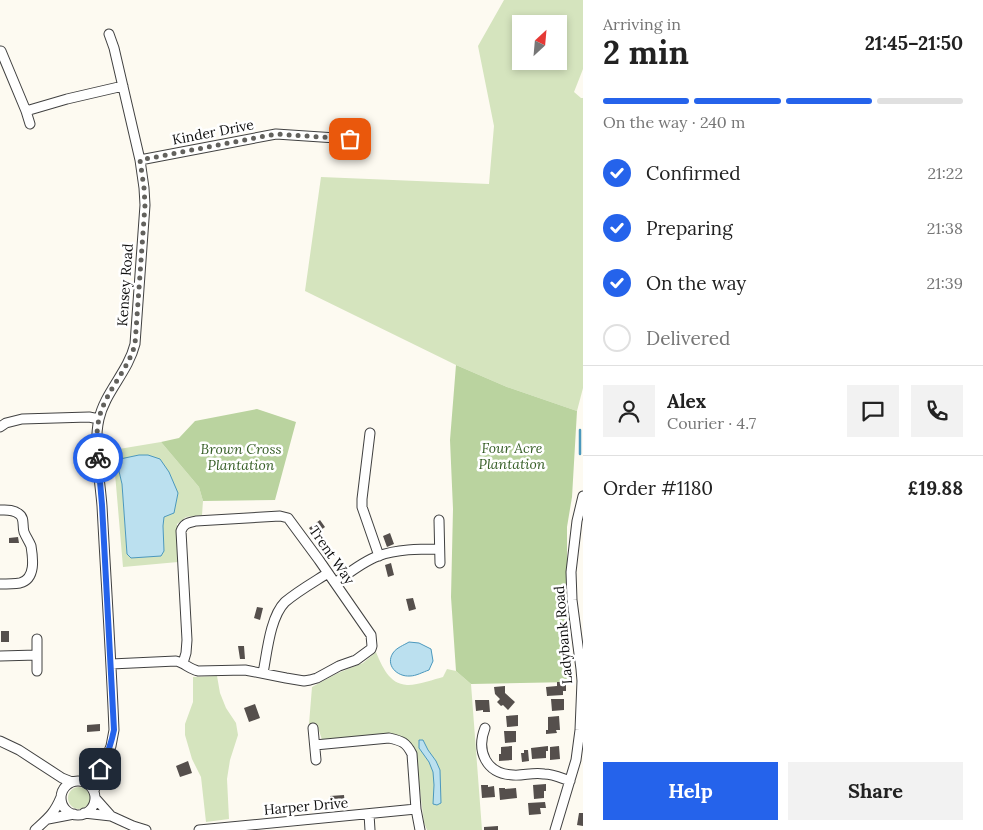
<!DOCTYPE html>
<html lang="en">
<head>
<meta charset="utf-8">
<style>
	body { margin:0; font-family:Lora,serif; background:#f2f2f2; color:#222; height:100vh; display:flex; flex-direction:column; font-size:19px; white-space:nowrap }
	* { box-sizing:border-box; margin:0 }
	p { font-size:16px; color:#767676 }
	.icon { flex:none; width:28px; height:28px; fill:none; stroke:currentColor; stroke-width:2; stroke-linecap:round; stroke-linejoin:round }
	.map { position:relative; flex:1; overflow:hidden }
	.panel { display:flex; flex-direction:column; background:#fff; width:400px }
	.panel>* { flex:none }
	.needle { width:32px; rotate:26deg }
	.tools { position:absolute; left:512px; top:15px; display:grid; gap:10px }
	.tools a { display:grid; place-items:center; width:55px; height:55px; border-radius:0px; background:#fff; box-shadow:0 2px 8px #0003; font-size:25px }
	.pin { position:absolute; display:grid; place-items:center; width:42px; height:42px; color:#fff; margin:-21px; border-radius:10px; box-shadow:0 2px 8px #0006 }
	.courier { position:absolute; display:grid; place-items:center; width:50px; height:50px; margin:-25px; border:4px solid #2563eb; border-radius:50%; background:#fff; color:#222; box-shadow:0 1px 6px #0007 }
	.summary em { font-style:normal; font-weight:800 }
	.summary div { display:flex; flex-direction:column-reverse }
	.summary { display:flex; align-items:center; justify-content:space-between; height:85px; padding:0 20px }
	h1 { font-size:32px; font-weight:800; line-height:38px }
	.bar { display:grid; grid-template-columns:repeat(4,1fr); gap:8px 5px; align-content:center; height:60px; padding:0 20px }
	.bar i { height:6px; border-radius:4px; background:#e0e0e0 }
	.bar .active { background:#2563eb }
	.bar p { grid-column:span 4 }
	.line { display:flex; align-items:center; gap:12px; padding:0 20px; border-top:1px solid #e0e0e0 }
	.line div { flex:1 }
	.round { display:grid; place-items:center; flex:none; width:52px; height:52px; border-radius:0px; background:#f2f2f2 }
	ol { padding:0 20px; list-style:none }
	li { display:flex; align-items:center; gap:15px; height:55px }
	li p { margin-inline-start:auto }
	li .icon { padding:5px; border-radius:50%; background:#2563eb; color:#fff; stroke-width:4 }
	li:last-child { color:#767676 }
	li i { width:28px; height:28px; border:2px solid #e0e0e0; border-radius:50% }
	.primary-button { display:flex; gap:10px; margin-top:auto; padding:10px 20px }
	.primary-button a { flex:1; height:58px; border-radius:0px; background:#2563eb; color:#fff; font-size:20px; font-weight:800; line-height:58px; text-align:center }
	.primary-button a+a { background:#f2f2f2; color:#222 }
	main { display:flex; flex:1; min-height:0 }
	.map>svg:first-child { display:block }
	.green { fill:#d5e4be; fill-rule:evenodd }
	.forest { fill:#bad39f }
	.water { fill:#bbe0ef; stroke:#4b98bd }
	.lines { fill:none; stroke-linecap:round; stroke-linejoin:round }
	.stream { stroke:#4b98bd; stroke-width:2.5 }
	.building { fill:#554f4c }
	.minor-casing { stroke:#414141; stroke-width:11 }
	.minor { stroke:#fff; stroke-width:9 }
	.done { stroke:#62615d; stroke-width:5; stroke-dasharray:0 9 }
	.route { stroke:#2563eb; stroke-width:6 }
	.labels { text-anchor:middle; stroke-width:5; stroke-linejoin:round; paint-order:stroke }
	.street-label { font-size:14px; fill:#0e0e0e; stroke:#fff }
	.park-label { font-size:14px; font-style:italic; fill:#365e26; stroke:#fff }
</style>
</head>
<body>
<main>
<div class="map">
<svg width="583" height="830" viewBox="0 0 583 830">
	<rect width="100%" height="100%" fill="#fdfaf1"/>
	<path class="green" d="M 504,0 L 583,0 L 583,69 L 574,92 L 581,98 L 583,98 L 583,388 L 577,411 L 507,387 L 456,365 L 305,291 L 321,177 L 489,184 L 494,126 L 478,46 ZM 521,24 L 559,24 L 559,61 L 521,61 Z
		M 161,442 L 199,487 L 203,501 L 202,515 L 186,517 L 177,524 L 178,562 L 123,567 L 113,450 ZM 139,455 L 164,517 L 163,526 L 164,551 L 127,554 L 122,484 L 118,467 L 131,457 Z
		M 376,652 C 382,666 389,684 407,685 C 415,686 435,679 443,677 L 447,669 L 456,671 L 471,684 L 482,830 L 427,830 L 424,823 L 415,750 L 404,738 L 391,735 L 322,740 L 317,724 L 309,724 L 312,687 L 338,673 L 363,663 Z
		M 217,676 L 220,693 L 226,708 L 236,723 L 238,735 L 230,760 L 227,779 L 229,819 L 206,822 L 201,777 L 192,759 L 185,735 L 185,724 L 193,702 L 193,677 Z
		M68 798a11 11 0 1 1 22 0a11 11 0 1 1-22 0Z"/>
	<path class="forest" d="M 456,365 L 507,387 L 577,411 L 572,497 L 567,527 L 567,590 L 572,682 L 471,684 L 456,671 L 451,597 L 453,509 L 450,440 Z
		M 257,409 L 296,422 L 275,500 L 203,501 L 199,487 L 161,442 L 179,438 L 195,421 Z"/>
	<path class="water" d="M 139,455 L 148,455 L 160,459 L 169,472 L 178,493 L 174,513 L 164,517 L 163,526 L 164,551 L 161,556 L 131,558 L 127,554 L 122,484 L 118,467 L 120,459 Z
		M 409,642 L 419,643 L 431,649 L 433,661 L 429,670 C 423,672 416,676 410,676 C 397,677 385,665 393,653 C 396,648 404,645 409,642 Z
		M 419,740 L 423,740 L 428,750 L 436,761 L 440,770 L 441,803 L 437,805 L 433,804 L 434,785 L 433,772 L 429,762 L 419,748 Z"/>
	<g class="lines">
		<path class="stream" d="M 580,454 L 580,430"/>
	</g>
	<path class="building" d="M 320,520 L 325,527 L 314,535 L 309,528 Z
		M 390,533 L 394,544 L 387,547 L 383,536 Z
		M 18,537 L 19,543 L 9,543 L 9,538 Z
		M 391,563 L 394,575 L 388,577 L 385,565 Z
		M 413,598 L 416,609 L 409,611 L 406,599 Z
		M 257,607 L 263,608 L 260,620 L 254,618 Z
		M 1,631 L 9,631 L 9,642 L 1,642 Z
		M 238,646 L 244,646 L 245,659 L 240,659 Z
		M 557,682 L 566,682 L 566,691 L 563,691 L 563,695 L 547,696 L 546,687 L 557,686 Z
		M 505,686 L 505,693 L 515,702 L 508,710 L 503,705 L 501,706 L 497,702 L 500,699 L 495,694 L 494,687 Z
		M 551,699 L 564,699 L 564,710 L 552,711 Z
		M 475,700 L 489,700 L 490,712 L 483,712 L 483,710 L 476,711 Z
		M 255,704 L 260,718 L 249,722 L 244,708 Z
		M 518,715 L 518,726 L 507,727 L 506,716 Z
		M 559,716 L 560,730 L 556,730 L 557,733 L 546,734 L 546,730 L 548,730 L 548,717 Z
		M 100,724 L 100,731 L 87,732 L 87,725 Z
		M 504,731 L 516,731 L 516,742 L 505,743 Z
		M 512,746 L 512,760 L 499,761 L 499,754 L 501,754 L 501,747 Z
		M 548,746 L 548,751 L 546,751 L 546,758 L 532,759 L 531,748 Z
		M 559,746 L 560,759 L 550,760 L 550,747 Z
		M 524,750 L 528,750 L 529,761 L 522,762 L 521,753 L 524,753 Z
		M 188,761 L 192,773 L 180,777 L 176,766 Z
		M 546,784 L 546,791 L 544,791 L 544,798 L 534,799 L 533,785 Z
		M 481,785 L 488,785 L 488,787 L 494,786 L 495,797 L 482,798 Z
		M 499,788 L 505,788 L 505,789 L 516,788 L 517,798 L 500,800 Z
		M 344,795 L 345,806 L 331,807 L 330,796 Z
		M 545,802 L 546,808 L 540,808 L 541,814 L 529,815 L 528,803 Z
		M 579,813 L 583,813 L 583,826 L 577,825 Z
		M 498,826 L 498,830 L 484,830 L 484,827 Z"/>
	<g class="lines">
		<defs>
			<path id="minor" d="M 1,51 L 26,111 L 30,124
				M 26,111 L 67,99 L 123,86
				M 140,160 L 276,134 L 351,139
				M 0,427 L 6,423 L 22,419 L 89,417 L 99,419
				M 370,433 L 362,499 L 362,507 L 379,556
				M 0,510 C 6,510 13,509 19,514 C 25,518 22,525 24,532 C 26,537 29,541 31,546 C 33,558 36,579 20,583 C 13,584 6,584 0,584
				M 439,520 L 440,563
				M 335,583 C 349,573 362,562 378,556 C 397,549 419,549 439,549
				M 37,639 L 37,671
				M 0,656 L 37,655
				M 111,664 L 176,661 C 184,663 190,669 198,671 L 245,670 L 286,678 L 304,681 L 310,680 L 317,678 L 339,666 L 356,660 L 371,649 L 372,646 L 371,635 L 319,560 L 288,518 L 280,516 L 196,521 C 188,523 184,523 181,531 L 187,640 L 186,653 L 183,663
				M 263,673 C 267,653 270,617 285,602 C 298,591 314,582 328,573
				M 313,728 L 316,760
				M 485,728 C 476,751 486,774 513,775 C 523,776 533,772 544,774 C 553,774 561,778 570,781
				M 0,741 L 19,750 L 62,778 L 72,782
				M 315,745 L 389,738 C 402,741 406,742 412,754 L 416,809 L 420,830
				M61 798a17 17 0 1 1 34 0a17 17 0 1 1-34 0Z
				M 94,791 L 100,769 L 107,756 L 111,746 L 114,730 C 111,656 106,581 102,506 C 100,479 93,446 99,419 C 105,392 128,372 135,344 L 145,205 L 144,188 L 140,160 L 114,48 L 109,34
				M 95,798 L 111,816
				M 84,813 L 111,816 L 133,826 L 146,830
				M 369,814 L 370,830
				M 48,819 L 74,814
				M 35,830 C 48,818 54,814 61,797
				M 199,830 L 416,809
				M 555,830 L 576,760 L 580,730 L 582,681 L 581,669 L 572,600 L 571,572 L 577,521 L 583,496"/>
		</defs>
		<use href="#minor" class="minor-casing"/>
		<use href="#minor" class="minor"/>
	</g>
	<g class="lines">
		<path class="done" d="M 98,458 C 96,440 96,421 104,404 C 113,383 129,367 135,344 L 145,205 L 144,188 L 140,160 L 276,134 L 350,139"/>
		<path class="route" d="M 98,458 L 102,505 L 114,730 C 111,745 107,756 100,769"/>
	</g>
	<g class="labels">
		<g class="street-label">
			<text transform="translate(213 132) rotate(-11)" y="5">Kinder Drive</text>
			<text transform="translate(125 285) rotate(-86)" y="5">Kensey Road</text>
			<text transform="translate(332 555) rotate(55)" y="5">Trent Way</text>
			<text transform="translate(563 635) rotate(-95)" y="5">Ladybank Road</text>
			<text transform="translate(306 806) rotate(-5)" y="5">Harper Drive</text>
		</g>
		<g class="park-label">
			<text x="512" y="453">Four Acre<tspan x="512" dy="16">Plantation</tspan></text>
			<text x="241" y="454">Brown Cross<tspan x="241" dy="16">Plantation</tspan></text>
		</g>
	</g>
</svg>
<div class="tools">
<a><svg class="needle" viewBox="-14 -14 28 28"><path d="M0-13l5 13h-10z" fill="#e53935"/><path d="M0 13l5-13h-10z" fill="#767676"/></svg></a>
</div>
<div class="pin" style="left:350px;top:139px;background:#ea580c"><svg class="icon" aria-label="bag" viewBox="0 0 24 24"><path d="M5 8h14l-1 12H6zM9 8a3 3 0 0 1 6 0"/></svg></div>
<div class="pin" style="left:100px;top:769px;background:#1f2937"><svg class="icon" aria-label="home" viewBox="0 0 24 24"><path d="M3 11l9-7 9 7M6 9v11h12V9"/></svg></div>
<div class="courier" style="left:98px;top:458px"><svg class="icon" aria-label="bike" viewBox="0 0 24 24"><circle cx="6" cy="16" r="4"/><circle cx="18" cy="16" r="4"/><path d="M6 16l4-8h5l3 8M10 8l3 8H6M13 5h3"/></svg></div>
</div>
<section class="panel">
<div class="summary"><div><h1>2 min</h1><p>Arriving in</p></div><em>21:45–21:50</em></div>
<div class="bar"><i class="active"></i><i class="active"></i><i class="active"></i><i></i><p>On the way · 240 m</p></div>
<ol>
<li><svg class="icon" aria-label="check" viewBox="0 0 24 24"><path d="M5 12l5 5 9-10"/></svg>Confirmed<p>21:22</p></li>
<li><svg class="icon" aria-label="check" viewBox="0 0 24 24"><path d="M5 12l5 5 9-10"/></svg>Preparing<p>21:38</p></li>
<li><svg class="icon" aria-label="check" viewBox="0 0 24 24"><path d="M5 12l5 5 9-10"/></svg>On the way<p>21:39</p></li>
<li><i></i>Delivered</li>
</ol>
<div class="line" style="height:90px"><a class="round"><svg class="icon" aria-label="person" viewBox="0 0 24 24"><circle cx="12" cy="8" r="4"/><path d="M4 21q1-7 8-7t8 7"/></svg></a><div><b>Alex</b><p>Courier · 4.7</p></div><a class="round"><svg class="icon" aria-label="chat" viewBox="0 0 24 24"><path d="M4 5h16v11H9l-5 4z"/></svg></a><a class="round"><svg class="icon" aria-label="phone" viewBox="0 0 24 24"><path d="M5 4h4l2 5-3 2q2 4 5 5l2-3 5 2v4C11 20 4 13 5 4z"/></svg></a></div>
<div class="line" style="height:65px"><div>Order #1180</div><b>£19.88</b></div>
<div class="primary-button"><a>Help</a><a>Share</a></div>
</section>
</main>
</body>
</html>
